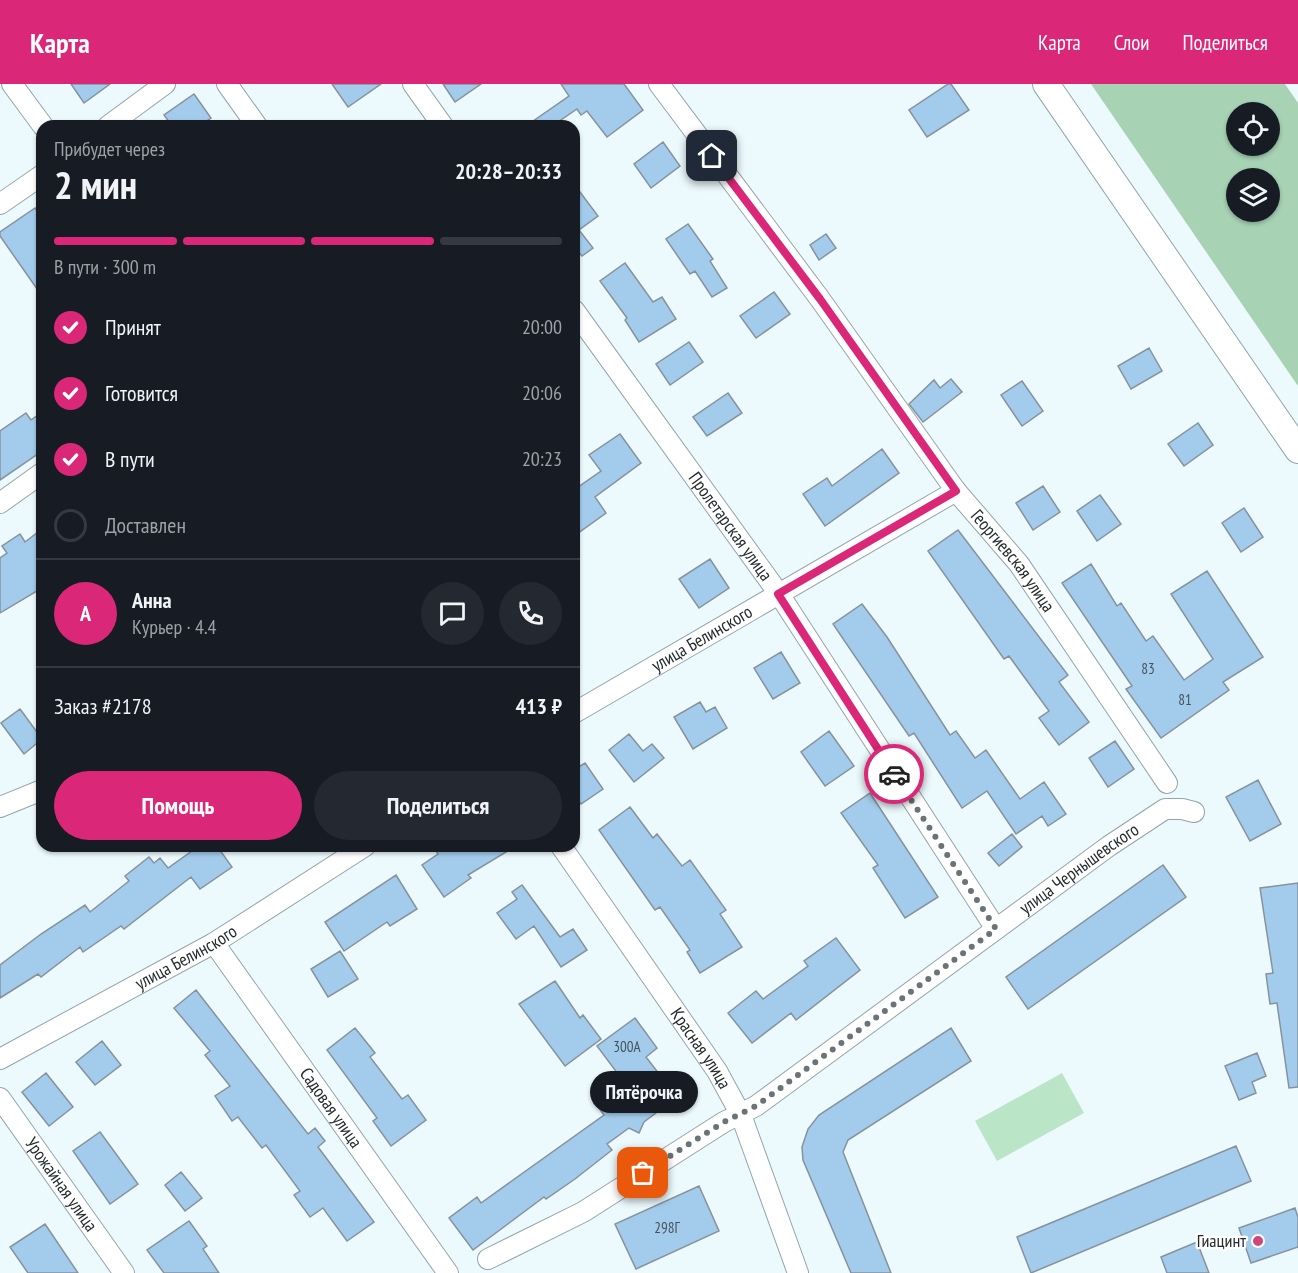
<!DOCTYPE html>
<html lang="ru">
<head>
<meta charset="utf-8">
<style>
	body { margin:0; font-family:"PT Sans Narrow",sans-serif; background:#242831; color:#f1f3f6; height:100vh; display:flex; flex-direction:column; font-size:22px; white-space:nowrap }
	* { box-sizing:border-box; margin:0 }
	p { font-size:20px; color:#9ea1a6 }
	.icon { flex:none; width:33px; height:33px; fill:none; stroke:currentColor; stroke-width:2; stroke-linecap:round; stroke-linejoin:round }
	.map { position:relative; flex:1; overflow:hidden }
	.details { position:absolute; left:36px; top:36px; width:544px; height:732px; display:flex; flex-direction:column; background:#171b24; border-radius:18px; box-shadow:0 2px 4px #0004 }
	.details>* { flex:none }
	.controls { position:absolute; left:1226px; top:18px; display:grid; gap:12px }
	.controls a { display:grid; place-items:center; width:54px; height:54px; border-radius:50%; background:#171b24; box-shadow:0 2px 4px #0004; font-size:30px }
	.pin { position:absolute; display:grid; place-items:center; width:51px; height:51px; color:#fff; margin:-26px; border-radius:12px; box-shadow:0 3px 9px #0006 }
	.courier { position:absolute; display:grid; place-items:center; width:60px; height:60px; margin:-30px; border:4px solid #db2777; border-radius:50%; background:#fff; color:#222; box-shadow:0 2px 8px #0007 }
	.bubble { position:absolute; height:42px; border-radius:21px; background:#171b24; box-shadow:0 2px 4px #0004; font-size:20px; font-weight:600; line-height:42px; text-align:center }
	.headline em { font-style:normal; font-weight:600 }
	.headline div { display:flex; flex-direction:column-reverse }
	.headline { display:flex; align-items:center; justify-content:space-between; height:102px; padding:0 18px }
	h1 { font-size:39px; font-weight:600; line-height:45px }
	.bar { display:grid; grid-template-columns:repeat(4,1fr); gap:9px 6px; align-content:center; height:72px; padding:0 18px }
	.bar i { height:8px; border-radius:4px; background:#363941 }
	.bar .active { background:#db2777 }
	.bar p { grid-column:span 4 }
	.line { display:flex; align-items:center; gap:15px; padding:0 18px; border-top:2px solid #363941 }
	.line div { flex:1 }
	.round { display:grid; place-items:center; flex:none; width:63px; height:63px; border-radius:32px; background:#242831 }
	ol { padding:0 18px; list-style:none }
	li { display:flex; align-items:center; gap:18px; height:66px }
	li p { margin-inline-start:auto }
	li .icon { padding:6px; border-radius:50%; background:#db2777; color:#fff; stroke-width:4 }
	li:last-child { color:#9ea1a6 }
	li i { width:33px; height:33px; border:3px solid #363941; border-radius:50% }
	.button { display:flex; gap:12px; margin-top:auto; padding:12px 18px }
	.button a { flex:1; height:69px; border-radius:36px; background:#db2777; color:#fff; font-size:24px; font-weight:600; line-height:69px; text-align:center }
	.button a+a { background:#242831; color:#f1f3f6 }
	header { display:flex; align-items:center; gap:36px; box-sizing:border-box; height:84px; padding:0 30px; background:#db2777; color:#fff }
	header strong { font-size:28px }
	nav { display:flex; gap:33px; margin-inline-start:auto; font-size:21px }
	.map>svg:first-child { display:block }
	.green { fill:#bae5c7 }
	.forest { fill:#a7d2b4; fill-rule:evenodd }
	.building { fill:#a3ccec; stroke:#86929c; stroke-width:1.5 }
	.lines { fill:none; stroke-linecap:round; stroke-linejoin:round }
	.minor-casing { stroke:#94a5a9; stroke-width:22 }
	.major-casing { stroke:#94a5a9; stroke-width:28 }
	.minor { stroke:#fff; stroke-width:20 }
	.major { stroke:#fff; stroke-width:26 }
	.done { stroke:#6a7376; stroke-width:6; stroke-dasharray:0 10.8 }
	.route { stroke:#db2777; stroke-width:8 }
	.poi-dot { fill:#cf457c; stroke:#fff; stroke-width:2 }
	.labels { text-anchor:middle; stroke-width:4.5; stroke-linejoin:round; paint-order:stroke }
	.number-label { font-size:15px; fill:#44535c }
	.street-label { font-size:18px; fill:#242b2c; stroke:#fff }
	.poi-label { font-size:18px; fill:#242b2c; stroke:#fff; text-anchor:end }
</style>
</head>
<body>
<header>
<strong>Карта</strong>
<nav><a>Карта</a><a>Слои</a><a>Поделиться</a></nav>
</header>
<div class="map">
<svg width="1298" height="1189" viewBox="0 0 1298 1189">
	<rect width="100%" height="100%" fill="#ecfafe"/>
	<path class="green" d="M 1062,989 L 1084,1029 L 997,1077 L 975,1037 Z"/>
	<path class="forest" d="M 1091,0 L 1285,0 L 1298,19 L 1298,302 ZM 1236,28 L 1269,28 L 1269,62 L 1236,62 ZM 1236,94 L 1269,94 L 1269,128 L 1236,128 Z"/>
	<path class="building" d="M 71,0 L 110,0 L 84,19 Z
		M 332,0 L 381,0 L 348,23 Z
		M 443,0 L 481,0 L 455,18 Z
		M 561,0 L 624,0 L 643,26 L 607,53 L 587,27 L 581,31 L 577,25 L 552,42 L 526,42 L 569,12 Z
		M 948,0 L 951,0 L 969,26 L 927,53 L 909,26 Z
		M 194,10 L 211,34 L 199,42 L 172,42 L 164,31 Z
		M 663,58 L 680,82 L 651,104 L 634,80 Z
		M 574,100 L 598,132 L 579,146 L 593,164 L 582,172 L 574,163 Z
		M 35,124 L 42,134 L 42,212 L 0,152 L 0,148 Z
		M 688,140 L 713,175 L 710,177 L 727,204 L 712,213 L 695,187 L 690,190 L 666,155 Z
		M 826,150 L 836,164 L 819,176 L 810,161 Z
		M 625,179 L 653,218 L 662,213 L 676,235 L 639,258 L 625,236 L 627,234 L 600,197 Z
		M 774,208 L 790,230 L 756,254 L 740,232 Z
		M 689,258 L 703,278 L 670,301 L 656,280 Z
		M 1149,264 L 1162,287 L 1131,305 L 1118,282 Z
		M 951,295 L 962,308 L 923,338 L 909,320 L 934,296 L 940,304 Z
		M 1022,297 L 1043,327 L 1022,342 L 1001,311 Z
		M 728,309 L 742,329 L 707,352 L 693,333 Z
		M 42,328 L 42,367 L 0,396 L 0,347 L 26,329 L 31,336 Z
		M 1198,339 L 1213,361 L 1184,382 L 1168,360 Z
		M 620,350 L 641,379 L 595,413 L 606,429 L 574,452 L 574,406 L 601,387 L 589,371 Z
		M 882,365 L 899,389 L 825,442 L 803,410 L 827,394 L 832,402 Z
		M 1043,402 L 1060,428 L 1033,446 L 1016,419 Z
		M 1100,411 L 1121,440 L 1097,457 L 1077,427 Z
		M 1244,424 L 1263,453 L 1241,468 L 1222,439 Z
		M 42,445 L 42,504 L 0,529 L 0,474 L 7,469 L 2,462 L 20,450 L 25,458 Z
		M 958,446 L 1068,591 L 1059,598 L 1089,638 L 1059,661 L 1039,634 L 1049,627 L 1009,572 L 1004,575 L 928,467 Z
		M 710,475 L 729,504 L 699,524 L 679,495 Z
		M 1091,480 L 1117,522 L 1121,519 L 1146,557 L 1153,552 L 1184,596 L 1213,575 L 1171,510 L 1207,487 L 1263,573 L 1223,598 L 1229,606 L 1161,654 L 1126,605 L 1132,602 L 1062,499 Z
		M 862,520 L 887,553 L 950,651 L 956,647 L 975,674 L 986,666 L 1020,715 L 1044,698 L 1066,730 L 1048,742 L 1042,732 L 1016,750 L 987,707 L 962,724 L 914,649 L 909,652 L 833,540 Z
		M 781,568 L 800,599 L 773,615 L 754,584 Z
		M 700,618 L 706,628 L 715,623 L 727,644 L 693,665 L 674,633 Z
		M 20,625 L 42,655 L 24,670 L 1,639 Z
		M 829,647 L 854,682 L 825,702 L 801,668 Z
		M 629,650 L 643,667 L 652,660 L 664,674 L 634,698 L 609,666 Z
		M 1115,657 L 1134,685 L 1108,703 L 1089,674 Z
		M 585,679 L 603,705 L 581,720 L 574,711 L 574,686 Z
		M 1258,696 L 1281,740 L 1250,757 L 1226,713 Z
		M 870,709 L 938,813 L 905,834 L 873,784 L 878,781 L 841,729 Z
		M 630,723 L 653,754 L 657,750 L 682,782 L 690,776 L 726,826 L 720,830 L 742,863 L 700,889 L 687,868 L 690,866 L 660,823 L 655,826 L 599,746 Z
		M 1012,750 L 1022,763 L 999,782 L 988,769 Z
		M 199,762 L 217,762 L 232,783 L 200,805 L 191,793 L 124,845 L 121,842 L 83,868 L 80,863 L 41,893 L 38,890 L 0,914 L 0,881 L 41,850 L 85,821 L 90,828 L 129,797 L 125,792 L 149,773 L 154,779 L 160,774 L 168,784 Z
		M 433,762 L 516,762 L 468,791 L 471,794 L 444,813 L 422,781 L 438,770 Z
		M 1163,781 L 1186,813 L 1028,925 L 1006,893 Z
		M 396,791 L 417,825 L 390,842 L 387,838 L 344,867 L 325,838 Z
		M 1298,799 L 1298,1003 L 1289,1004 L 1277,919 L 1270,920 L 1266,890 L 1273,889 L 1260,804 Z
		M 522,801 L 560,853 L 573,845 L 587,866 L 561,883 L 534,842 L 516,855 L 497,829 L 517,815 L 512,808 Z
		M 836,854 L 860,886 L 796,936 L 791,929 L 752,959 L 728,929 L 756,907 L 763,915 L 808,882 L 804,877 Z
		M 340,867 L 358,895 L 328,913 L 311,885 Z
		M 555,897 L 580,934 L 583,931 L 601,955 L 565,982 L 519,920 Z
		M 196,906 L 308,1050 L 315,1044 L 325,1057 L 318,1063 L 374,1138 L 347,1157 L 323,1124 L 310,1133 L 294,1111 L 300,1107 L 266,1061 L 262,1064 L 238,1033 L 232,1037 L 215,1012 L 230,1002 L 205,971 L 210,967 L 174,924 Z
		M 635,934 L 657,964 L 646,973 L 677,1013 L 644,1038 L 639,1049 L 629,1044 L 607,1060 L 612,1066 L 575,1095 L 546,1115 L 544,1113 L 473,1166 L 449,1134 L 477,1113 L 481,1119 L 604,1031 L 598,1023 L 627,1002 L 597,962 Z
		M 355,944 L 375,969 L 370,973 L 402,1015 L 408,1011 L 426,1036 L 391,1062 L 373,1037 L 377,1034 L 327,966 Z
		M 951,944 L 971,977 L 848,1056 L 843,1068 L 891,1189 L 851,1189 L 803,1076 L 802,1063 L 808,1045 L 819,1031 Z
		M 102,957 L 121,981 L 95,1001 L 76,978 Z
		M 1257,969 L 1266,992 L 1252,998 L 1256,1009 L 1239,1016 L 1225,982 Z
		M 46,989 L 73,1023 L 49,1042 L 22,1008 Z
		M 100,1048 L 138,1100 L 110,1120 L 73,1067 Z
		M 1236,1062 L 1251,1097 L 1031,1189 L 1017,1153 Z
		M 181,1088 L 202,1114 L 185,1127 L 165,1101 Z
		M 699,1102 L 719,1147 L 636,1185 L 615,1140 Z
		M 1295,1124 L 1298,1133 L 1298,1163 L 1251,1179 L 1239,1144 Z
		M 189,1137 L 207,1162 L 203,1165 L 219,1189 L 164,1189 L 147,1166 Z
		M 45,1140 L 78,1189 L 28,1189 L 10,1163 Z
		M 1197,1158 L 1209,1189 L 1167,1189 L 1161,1173 Z"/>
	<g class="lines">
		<defs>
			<g id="minor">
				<path d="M 12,0 L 43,42"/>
				<path d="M 227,0 L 257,42"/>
				<path d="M 413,0 L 443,42"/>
				<path id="s1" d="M 659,0 L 820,215 L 956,407 L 1019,480 L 1167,699"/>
				<path d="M 108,42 L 165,0"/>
				<path d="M 0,120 L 42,91"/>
				<path id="s2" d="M 574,226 L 779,510 L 996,845"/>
				<path d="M 0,419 L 42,389"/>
				<path id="s3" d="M 574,629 L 956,407"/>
				<path d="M 0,723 L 42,706"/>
				<path id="s4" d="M 561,762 L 717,987 L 741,1031 L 798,1189"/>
				<path id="s5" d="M 214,859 L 448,1189"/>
				<path id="s6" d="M 0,975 L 214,859 L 365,762"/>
				<path id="s7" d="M 0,1014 L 124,1189"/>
				<path id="s8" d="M 488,1175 L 583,1128 L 724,1038 L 756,1022 L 1109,762 L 1165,725 L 1182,725 L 1194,728"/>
			</g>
			<path id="major" d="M 1046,0 L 1298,366"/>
		</defs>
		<use href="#minor" class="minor-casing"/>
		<use href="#major" class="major-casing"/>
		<use href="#minor" class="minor"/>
		<use href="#major" class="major"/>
	</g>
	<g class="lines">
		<path class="done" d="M 643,1089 L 724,1038 L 756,1022 L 996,845 L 894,690"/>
		<path class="route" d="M 712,72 L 820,215 L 956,407 L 778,510 L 894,690"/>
	</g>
	<circle class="poi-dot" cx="1258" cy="1157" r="6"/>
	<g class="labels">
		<g class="number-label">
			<text x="1148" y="590">83</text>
			<text x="1185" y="621">81</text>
			<text x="627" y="968">300А</text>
			<text x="667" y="1149">298Г</text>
		</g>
		<g class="street-label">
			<text dy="6" stroke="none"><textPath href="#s2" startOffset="267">Пролетарская улица</textPath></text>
			<text dy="6" stroke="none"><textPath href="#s1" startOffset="594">Георгиевская улица</textPath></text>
			<text dy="6" stroke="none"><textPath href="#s3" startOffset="148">улица Белинского</textPath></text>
			<text dy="6" stroke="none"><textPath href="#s8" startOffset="710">улица Чернышевского</textPath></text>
			<text dy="6" stroke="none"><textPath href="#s6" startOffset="212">улица Белинского</textPath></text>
			<text dy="6" stroke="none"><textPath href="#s4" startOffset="246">Красная улица</textPath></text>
			<text dy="6" stroke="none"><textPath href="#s5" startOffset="202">Садовая улица</textPath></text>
			<text dy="6" stroke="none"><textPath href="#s7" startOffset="106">Урожайная улица</textPath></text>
		</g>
		<g class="poi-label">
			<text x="1246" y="1163">Гиацинт</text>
		</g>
	</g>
</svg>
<div class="controls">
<a><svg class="icon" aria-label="locate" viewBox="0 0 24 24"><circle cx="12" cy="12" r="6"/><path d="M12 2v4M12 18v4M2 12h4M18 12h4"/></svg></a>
<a><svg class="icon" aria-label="layers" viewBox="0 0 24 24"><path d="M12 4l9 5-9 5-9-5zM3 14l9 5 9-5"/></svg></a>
</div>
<div class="pin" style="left:643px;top:1089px;background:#ea580c"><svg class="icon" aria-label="bag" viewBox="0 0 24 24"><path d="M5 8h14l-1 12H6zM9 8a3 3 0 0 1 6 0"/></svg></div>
<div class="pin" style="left:712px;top:72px;background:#1f2937"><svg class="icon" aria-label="home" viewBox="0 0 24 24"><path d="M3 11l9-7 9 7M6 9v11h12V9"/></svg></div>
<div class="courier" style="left:894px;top:690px"><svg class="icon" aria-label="car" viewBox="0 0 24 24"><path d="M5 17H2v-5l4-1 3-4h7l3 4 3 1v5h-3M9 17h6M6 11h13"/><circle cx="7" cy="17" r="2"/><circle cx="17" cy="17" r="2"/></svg></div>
<div class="bubble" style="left:590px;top:987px;width:108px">Пятёрочка</div>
<section class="details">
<div class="headline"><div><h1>2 мин</h1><p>Прибудет через</p></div><em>20:28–20:33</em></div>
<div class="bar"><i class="active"></i><i class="active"></i><i class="active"></i><i></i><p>В пути · 300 m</p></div>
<ol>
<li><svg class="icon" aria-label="check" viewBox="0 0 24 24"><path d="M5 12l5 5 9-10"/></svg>Принят<p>20:00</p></li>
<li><svg class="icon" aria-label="check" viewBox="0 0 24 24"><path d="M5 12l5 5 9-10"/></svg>Готовится<p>20:06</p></li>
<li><svg class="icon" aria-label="check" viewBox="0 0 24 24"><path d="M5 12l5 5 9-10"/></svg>В пути<p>20:23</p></li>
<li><i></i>Доставлен</li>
</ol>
<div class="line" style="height:108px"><b class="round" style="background:#db2777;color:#fff">А</b><div><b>Анна</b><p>Курьер · 4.4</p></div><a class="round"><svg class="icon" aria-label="chat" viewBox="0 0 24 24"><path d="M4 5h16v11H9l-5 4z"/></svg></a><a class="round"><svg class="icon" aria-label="phone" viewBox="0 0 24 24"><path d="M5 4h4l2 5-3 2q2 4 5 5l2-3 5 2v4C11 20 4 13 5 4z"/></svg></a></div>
<div class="line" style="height:78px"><div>Заказ #2178</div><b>413 ₽</b></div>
<div class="button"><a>Помощь</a><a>Поделиться</a></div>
</section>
</div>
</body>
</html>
